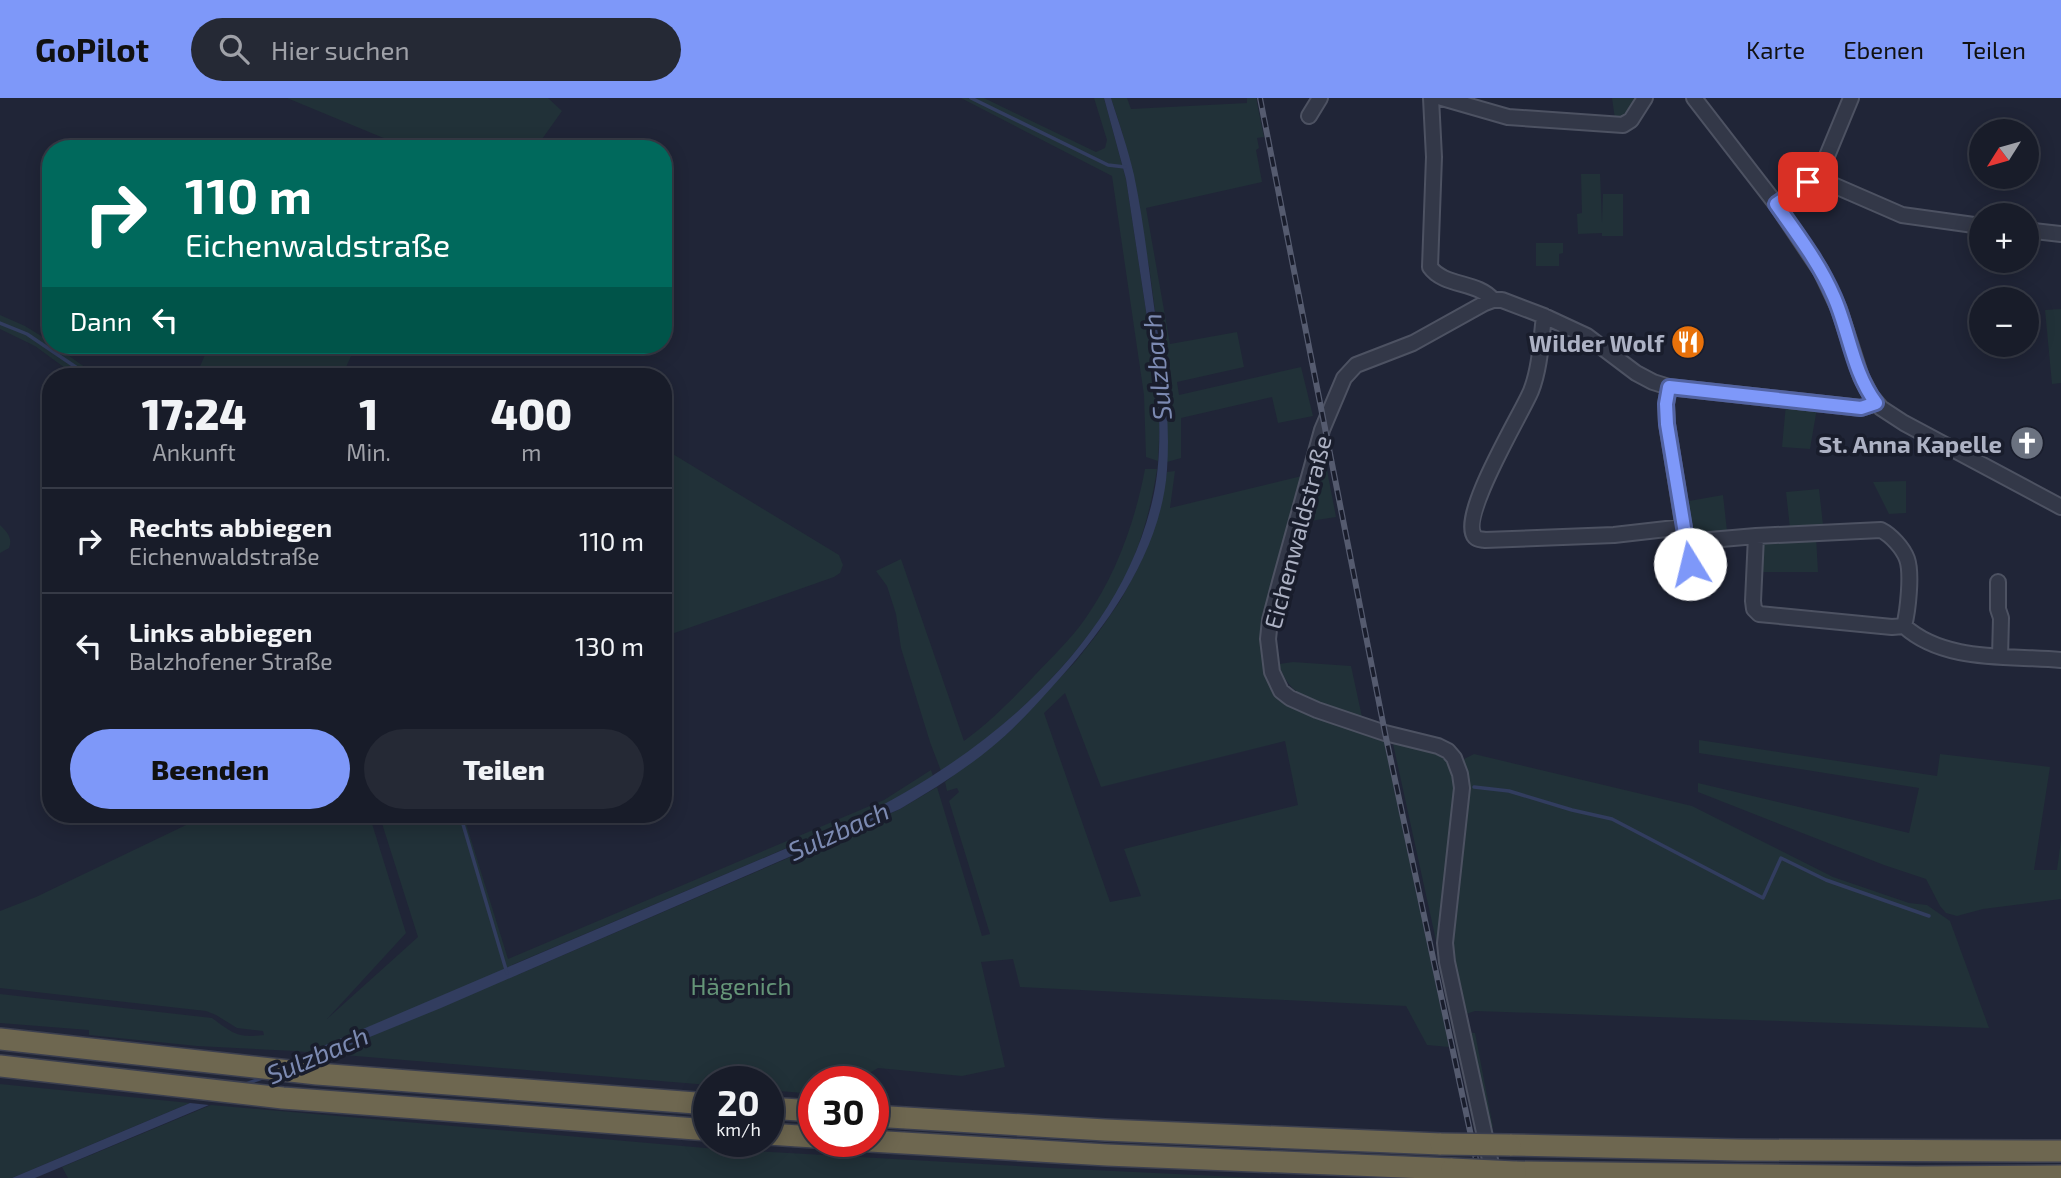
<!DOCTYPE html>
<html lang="de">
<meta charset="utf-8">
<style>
body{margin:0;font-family:"Exo 2",sans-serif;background:#252935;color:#f1f3f6;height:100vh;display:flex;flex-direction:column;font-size:26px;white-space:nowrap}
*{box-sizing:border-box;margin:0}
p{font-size:23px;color:#9fa1a8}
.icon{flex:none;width:38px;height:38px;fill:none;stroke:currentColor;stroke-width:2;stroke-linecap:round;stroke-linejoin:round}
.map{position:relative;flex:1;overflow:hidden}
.side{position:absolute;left:42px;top:270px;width:630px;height:455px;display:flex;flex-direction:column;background:#181c29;border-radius:28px;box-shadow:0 4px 18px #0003,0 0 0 2px #363a46}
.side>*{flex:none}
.guide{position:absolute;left:42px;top:42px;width:630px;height:214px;border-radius:28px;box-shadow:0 4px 18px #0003,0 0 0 2px #363a46;background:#00695c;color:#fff;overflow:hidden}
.needle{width:46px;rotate:233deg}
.buttons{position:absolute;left:1969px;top:21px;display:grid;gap:14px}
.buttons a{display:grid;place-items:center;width:70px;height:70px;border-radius:50%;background:#181c29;box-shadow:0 4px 18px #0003,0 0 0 2px #363a46;font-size:35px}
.speed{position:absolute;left:693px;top:968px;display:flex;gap:14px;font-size:35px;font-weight:700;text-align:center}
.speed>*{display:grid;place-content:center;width:91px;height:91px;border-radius:50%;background:#181c29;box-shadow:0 4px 18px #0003,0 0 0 2px #363a46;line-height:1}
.speed small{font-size:18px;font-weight:400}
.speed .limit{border:10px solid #d22;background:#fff;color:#111}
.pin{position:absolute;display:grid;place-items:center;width:60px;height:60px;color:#fff;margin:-30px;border-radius:14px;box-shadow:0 4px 10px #0006}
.me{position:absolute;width:77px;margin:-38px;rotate:351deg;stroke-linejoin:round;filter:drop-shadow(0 0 5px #0008)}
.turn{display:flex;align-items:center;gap:24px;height:147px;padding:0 28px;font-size:32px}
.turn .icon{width:91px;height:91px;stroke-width:2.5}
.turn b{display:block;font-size:49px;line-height:60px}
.then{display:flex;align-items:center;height:66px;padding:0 28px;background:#0003;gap:14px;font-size:26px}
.eta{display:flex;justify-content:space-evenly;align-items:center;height:119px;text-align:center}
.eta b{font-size:42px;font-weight:800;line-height:49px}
.primary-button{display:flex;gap:14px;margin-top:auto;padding:14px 28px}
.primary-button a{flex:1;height:80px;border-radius:42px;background:#7e98f9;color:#111;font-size:28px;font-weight:800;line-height:80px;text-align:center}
.primary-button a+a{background:#252935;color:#f1f3f6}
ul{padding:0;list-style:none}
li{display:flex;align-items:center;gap:21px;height:105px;padding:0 28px;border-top:2px solid #363a46}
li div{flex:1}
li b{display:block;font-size:26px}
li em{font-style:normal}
header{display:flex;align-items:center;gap:42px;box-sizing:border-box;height:98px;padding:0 35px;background:#7e98f9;color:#111}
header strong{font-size:33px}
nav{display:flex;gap:38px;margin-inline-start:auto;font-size:24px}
.search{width:490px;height:63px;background:#252935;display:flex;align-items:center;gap:18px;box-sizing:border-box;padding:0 24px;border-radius:38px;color:#9fa1a8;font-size:26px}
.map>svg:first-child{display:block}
</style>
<header>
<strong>GoPilot</strong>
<div class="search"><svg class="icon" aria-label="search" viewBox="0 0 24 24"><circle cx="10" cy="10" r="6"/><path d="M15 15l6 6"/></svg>Hier suchen</div>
<nav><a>Karte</a><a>Ebenen</a><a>Teilen</a></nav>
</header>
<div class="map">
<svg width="2061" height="1080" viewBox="0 0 2061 1080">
<rect width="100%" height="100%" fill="#202537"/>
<!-- green -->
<path fill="#213138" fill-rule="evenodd" d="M287,0H548L562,13L535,51H410Z
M961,0H984L1096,54L1105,50L1107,42L1094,0H1104L1126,81L1158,292L1160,322L1158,363L1146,359L1144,297L1112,78Z
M1111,0H1127L1131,11L1247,5V0H1256L1264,39L1257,40L1259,50L1256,52L1262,84L1146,110L1170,246L1237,234L1244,269L1177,284L1179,297L1301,269L1313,318L1278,325L1272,299L1181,320V360L1167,364V302L1149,168L1122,34Z
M1612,0H1637L1622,22L1615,21Z
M1581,76H1600L1602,125L1603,96H1623V138H1602V135L1578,136L1577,116L1582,115Z
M1536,145H1563V155L1559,156V168H1536Z
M2061,211V285L2052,286L2045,212Z
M0,217L25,228L51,244V247H54L97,278H76L35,248L0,231Z
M209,247H356L342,278H196Z
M1786,306L1817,310L1810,351L1782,349Z
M663,350L839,457L843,467L840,475L834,479L663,539Z
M1145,371H1157C1151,411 1140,451 1121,487C1082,559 1009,629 941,673L930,644L901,550L896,516L887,488L876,473L901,461L964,643C990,624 1013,601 1035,577C1052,559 1071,541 1085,521C1116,477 1135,424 1145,371Z
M1327,372L1336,419L1304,424L1318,373Z
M1175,373L1170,410L1306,377L1272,494L1271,584L1383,639L1449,949L1427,947L1406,908L1020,889L1013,861L981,864L1005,969L962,978L878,970L856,983L814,984V996L768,992V984H709V987L295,953L197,948L89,937V932L0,925V896L212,920C234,936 237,940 264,937L263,933L237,930L216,917L206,913L0,890V813L36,799L209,716H369L406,835L327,921L418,839L379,716H463L508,861L884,702L931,672L933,678L888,705L855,721L512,867L517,877L874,723L900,711L937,689L982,838L990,836L949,703L959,694L957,690L947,693L945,684L1009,634L1076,563L1098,535L1120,503L1138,470L1154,430L1167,374ZM1065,595L1101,689L1285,643L1298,707L1124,751L1141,798L1110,804L1044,615Z
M1906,383V415L1889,416L1873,384Z
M1819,391L1823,427L1790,430L1786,394Z
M1723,397L1727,433L1695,435L1693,432L1689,403Z
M0,427C7,434 13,440 9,450L0,455Z
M1816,438L1818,474H1762V446L1768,441Z
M1293,564L1351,568L1362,619C1329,609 1288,603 1279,566Z
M1392,641C1410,646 1441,648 1451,666C1454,671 1456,677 1458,683L1442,870Z
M1699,642L1937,678L1940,656L2050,669L2034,772H2057L2061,742V801L1983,811L1957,818L1946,815L1940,808L1926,781L1884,767L1698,694V685L1909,735L1919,690L1699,655Z
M1474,656L1692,708L1833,779L1909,805L1927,807L1950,823L1989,930L1475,913L1466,916L1448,846L1462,667L1464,661Z
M1466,934L1475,935L1493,1029H1487Z
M0,986L190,1005L12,1080H0Z
M211,1007L717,1051L1051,1070L1259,1080H68L62,1069Z"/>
<!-- water -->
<path fill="#323d5f" d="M1104,0H1111C1119,25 1128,51 1134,77C1143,120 1148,164 1154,208C1162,263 1171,316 1167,372C1161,455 1106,530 1052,589C1033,610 1014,631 992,649C963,673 932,692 900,711L441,910L328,956L309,954L855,721C983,659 1118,549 1152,404C1161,368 1160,329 1158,292L1126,81Z
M190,1005L209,1007L35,1080H12Z"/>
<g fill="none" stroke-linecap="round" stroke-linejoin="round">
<!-- stream -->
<path stroke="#323d5f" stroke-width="3.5" d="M971,0L1108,67L1125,69
M0,225L27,236L89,278
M1474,689L1509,693L1572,712L1612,721L1763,800L1781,760L1826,782L1929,818
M460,716L507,875
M298,964L323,954
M246,986L262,980"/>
<!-- minor casing -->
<g stroke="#4d5262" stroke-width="18">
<path id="minor" d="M1431,0L1434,59L1430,169C1444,189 1478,183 1493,202
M1442,0L1508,19L1623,27L1631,22L1645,0
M1694,0L1776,106L1821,173L1839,211L1861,279L1871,298L1881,310L1904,325L2061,409
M1309,18L1320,0
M1818,78L1827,58L1851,0
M1776,106L1818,78L1833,87L1902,117L1981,128
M2026,132L2061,136
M1544,218C1541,243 1540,270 1531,293C1521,317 1458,419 1475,439C1478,442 1481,441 1485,442L1614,437L1684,429
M1669,289L1666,306L1667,326L1693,487
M1756,438L1753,503L1754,511L1759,516L1892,529L1904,528C1945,565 2009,557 2061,562
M1687,444L1756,438L1881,432C1891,437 1903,450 1907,461C1912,475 1908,513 1904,528
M1998,484V511L2001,520L2000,559
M1494,1080L1447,864L1445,845L1462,690L1460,676L1454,660L1448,653L1438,648L1385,635L1317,612L1290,600L1281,593L1272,574L1268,541L1270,522L1280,484L1322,332L1344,280L1356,267L1413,245L1485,205L1493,202H1502L1544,218L1587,238L1636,275L1653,284L1669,289L1861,310L1876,305"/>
</g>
<!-- highway casing -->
<g stroke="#3b3f4f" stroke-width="24">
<path id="highway" d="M0,941L317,976L709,1006
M0,968L283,1000L709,1032
M768,1010L814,1013
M873,1018L1105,1032L1441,1046
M768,1036L814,1039
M870,1043L1107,1057L1452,1071
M1510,1047L1739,1052L2061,1053
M1515,1074L1916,1079L2061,1078"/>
</g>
<!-- minor -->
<use href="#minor" stroke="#333848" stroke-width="14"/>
<!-- highway -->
<use href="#highway" stroke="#6e6750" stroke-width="21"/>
<!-- rail casing -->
<g stroke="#555b6f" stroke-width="6">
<path id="rail" d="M1260,0L1385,635L1480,1080"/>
</g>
<!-- rail -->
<use href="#rail" stroke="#191d2c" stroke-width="3.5" stroke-dasharray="10" stroke-linecap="butt"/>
<!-- highway-bridge casing -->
<g stroke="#3b3f4f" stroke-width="24" stroke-linecap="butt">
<path id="highway-bridge" d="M1441,1046L1510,1047
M1452,1071L1515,1074"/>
</g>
<!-- highway-bridge -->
<use href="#highway-bridge" stroke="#6e6750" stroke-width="21"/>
</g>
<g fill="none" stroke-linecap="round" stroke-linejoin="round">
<!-- route casing -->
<g stroke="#5263a2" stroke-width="18">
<path id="route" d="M1690,466L1667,326L1666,306L1669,289L1861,310L1876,305C1853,275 1849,233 1834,199C1820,166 1797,136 1776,106L1808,84"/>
</g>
<!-- route -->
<use href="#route" stroke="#7e98f9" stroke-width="12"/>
</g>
<!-- icons -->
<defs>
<g id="restaurant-disc" transform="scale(1.75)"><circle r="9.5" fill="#e8710a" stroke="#191d2c"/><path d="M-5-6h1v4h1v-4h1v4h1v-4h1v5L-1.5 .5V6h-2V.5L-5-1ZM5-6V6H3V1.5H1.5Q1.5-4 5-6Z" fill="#fff"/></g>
<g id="church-disc" transform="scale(1.75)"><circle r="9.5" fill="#6b7280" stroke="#191d2c"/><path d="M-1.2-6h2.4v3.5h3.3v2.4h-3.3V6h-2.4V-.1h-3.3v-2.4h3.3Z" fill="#fff"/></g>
</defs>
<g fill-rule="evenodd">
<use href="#restaurant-disc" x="1688" y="244"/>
<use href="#church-disc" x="2027" y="345"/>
</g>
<g text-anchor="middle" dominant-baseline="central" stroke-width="7" stroke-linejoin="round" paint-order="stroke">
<!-- poi labels -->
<g font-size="24" font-weight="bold" fill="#adb2c4" stroke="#191d2c" text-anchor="end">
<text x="1664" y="244">Wilder Wolf</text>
<text x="2002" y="345">St. Anna Kapelle</text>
</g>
<!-- street labels -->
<g font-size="24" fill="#adb2c4" stroke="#191d2c">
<text transform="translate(1297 434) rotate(-75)">Eichenwaldstraße</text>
</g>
<!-- park labels -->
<g font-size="24" fill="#659578" stroke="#191d2c">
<text x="741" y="887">Hägenich</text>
</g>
<!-- water labels -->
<g font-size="26" font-style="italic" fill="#7c8ab2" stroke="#191d2c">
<text transform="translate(1156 269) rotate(-96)">Sulzbach</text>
<text transform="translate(838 732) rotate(-24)">Sulzbach</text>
<text transform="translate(317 956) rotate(-23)">Sulzbach</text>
</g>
</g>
</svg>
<div class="buttons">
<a><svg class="needle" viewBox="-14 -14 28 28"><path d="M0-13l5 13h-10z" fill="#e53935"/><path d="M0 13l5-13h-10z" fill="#9fa1a8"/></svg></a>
<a>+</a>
<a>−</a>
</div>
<div class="speed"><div>20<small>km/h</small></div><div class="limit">30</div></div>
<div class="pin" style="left:1808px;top:84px;background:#d93025"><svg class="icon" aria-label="arrive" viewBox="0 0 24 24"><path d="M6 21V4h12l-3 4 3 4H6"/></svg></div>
<svg class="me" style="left:1690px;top:466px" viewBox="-20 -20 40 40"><circle r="19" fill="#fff"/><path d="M0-13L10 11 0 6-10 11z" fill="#7e98f9"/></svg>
<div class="guide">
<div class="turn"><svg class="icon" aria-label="right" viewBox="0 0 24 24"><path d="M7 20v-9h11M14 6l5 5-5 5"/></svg><div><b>110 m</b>Eichenwaldstraße</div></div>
<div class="then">Dann<svg class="icon" aria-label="left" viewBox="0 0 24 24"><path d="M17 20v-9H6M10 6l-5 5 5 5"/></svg></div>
</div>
<section class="side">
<div class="eta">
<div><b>17:24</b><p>Ankunft</p></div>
<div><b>1</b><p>Min.</p></div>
<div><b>400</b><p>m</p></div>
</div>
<ul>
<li><svg class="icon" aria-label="right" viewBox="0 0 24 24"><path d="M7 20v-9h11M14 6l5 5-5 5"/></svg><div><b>Rechts abbiegen</b><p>Eichenwaldstraße</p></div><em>110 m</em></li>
<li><svg class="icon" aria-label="left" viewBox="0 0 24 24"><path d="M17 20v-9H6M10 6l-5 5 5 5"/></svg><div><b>Links abbiegen</b><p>Balzhofener Straße</p></div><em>130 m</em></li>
</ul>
<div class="primary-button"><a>Beenden</a><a>Teilen</a></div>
</section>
</div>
